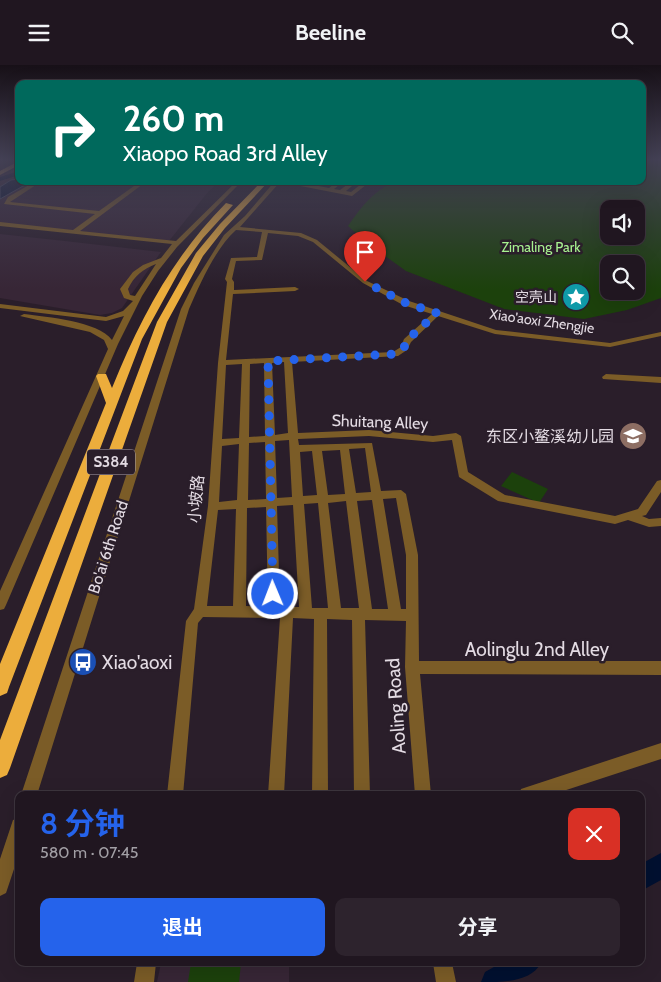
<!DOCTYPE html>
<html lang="zh">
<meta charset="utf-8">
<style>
body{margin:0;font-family:Cabin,"Noto Sans SC",sans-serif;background:#2d232d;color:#f1f3f6;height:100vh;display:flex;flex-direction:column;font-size:19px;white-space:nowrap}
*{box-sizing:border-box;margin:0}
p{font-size:16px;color:#a29fa5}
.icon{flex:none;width:28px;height:28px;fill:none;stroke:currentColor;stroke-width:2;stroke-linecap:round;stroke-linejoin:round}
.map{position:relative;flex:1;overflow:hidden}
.panel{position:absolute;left:15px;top:726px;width:630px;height:175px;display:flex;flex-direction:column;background:#201620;border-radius:10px;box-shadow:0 5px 20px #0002,0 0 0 1px #3d353e}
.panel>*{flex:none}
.hud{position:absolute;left:15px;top:15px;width:631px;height:105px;border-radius:10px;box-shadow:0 5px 20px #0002,0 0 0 1px #3d353e;background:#00695c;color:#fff;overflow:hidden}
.buttons{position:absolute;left:600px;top:135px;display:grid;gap:10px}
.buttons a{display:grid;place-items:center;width:45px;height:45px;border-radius:10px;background:#201620;box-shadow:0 5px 20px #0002,0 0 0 1px #3d353e;font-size:25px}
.pin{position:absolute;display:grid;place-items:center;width:42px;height:42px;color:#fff;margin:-51px -21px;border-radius:50% 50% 50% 0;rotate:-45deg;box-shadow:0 0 5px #0007}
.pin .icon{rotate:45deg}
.me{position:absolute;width:55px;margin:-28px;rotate:359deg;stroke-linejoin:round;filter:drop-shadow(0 0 4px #0008)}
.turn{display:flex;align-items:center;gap:18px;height:105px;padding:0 25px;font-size:22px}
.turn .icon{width:65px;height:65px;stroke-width:2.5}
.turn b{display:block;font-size:35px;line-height:42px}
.round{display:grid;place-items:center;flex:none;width:52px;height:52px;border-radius:10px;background:#2d232d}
.overview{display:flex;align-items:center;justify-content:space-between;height:85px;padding:0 25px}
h1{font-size:30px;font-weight:700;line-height:38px;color:#2563eb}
.cta{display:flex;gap:10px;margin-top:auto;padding:10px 25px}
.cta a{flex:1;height:58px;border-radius:10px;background:#2563eb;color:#fff;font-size:20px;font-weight:700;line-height:58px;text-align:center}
.cta a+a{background:#2d232d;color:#f1f3f6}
header{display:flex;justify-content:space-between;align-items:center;height:65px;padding:0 25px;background:#201620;font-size:22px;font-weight:700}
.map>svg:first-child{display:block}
</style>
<header><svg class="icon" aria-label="menu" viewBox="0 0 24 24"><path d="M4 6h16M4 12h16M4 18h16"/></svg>Beeline<svg class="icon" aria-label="search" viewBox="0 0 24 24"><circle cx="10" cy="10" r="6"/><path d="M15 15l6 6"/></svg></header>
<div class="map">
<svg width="661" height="917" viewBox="0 0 661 917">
<rect width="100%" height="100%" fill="#2a1e2a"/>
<!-- built -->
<path fill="#372636" d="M19,102V116H220L208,127L169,176L0,158V111Z
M0,169L65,176L161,187L122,243L112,248L100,250L0,233Z
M161,898H289V917H157Z"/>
<!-- green -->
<path fill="#1c410c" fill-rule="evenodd" d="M643,95H661V233L627,245L584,254L504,244L406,206L367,178L348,161C361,142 374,125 396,116H642ZM609,144H636V171H609ZM609,199H636V226H609Z
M512,407L548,424L539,438L501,421Z
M191,898H241L239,917H188Z"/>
<!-- water -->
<path fill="#001030" stroke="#444d66" d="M19,114V116H32L0,134V122L11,115Z"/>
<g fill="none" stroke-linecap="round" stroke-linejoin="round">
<!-- river -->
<path fill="#001030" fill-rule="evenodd" d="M19,106V110L0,116V112Z
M661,788V815L641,826V799Z
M501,898H541C531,917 504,917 481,917L485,907Z"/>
<!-- minor -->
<path fill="#7b5c27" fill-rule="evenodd" d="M36,116H42L10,137L99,146L141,116H147L80,166L176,176L237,116H242L177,182L158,206L142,231L118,279L6,540L4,544L0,545V526L108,284L104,275L90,267L20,251L24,249C47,252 98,256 112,275L124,251L106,256L0,243V239L106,252L123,246L133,236L124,233L120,224L133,207L143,200L161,193L172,179L0,161V157L73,165L95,149L4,139L8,132ZM156,199L135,231L130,230L128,224C134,211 143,204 156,199Z
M275,116H292L329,123L338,116H344L334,124L340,125L352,116H358L346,126L351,127L365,116H371L352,131L280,117L240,162L301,168L317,175L367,216L409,236L496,265L610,278L661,267V271L610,282L495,269L438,251L411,277L407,285L398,291L292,297L298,368L369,365L433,371L456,368L461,371L468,407L505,430L615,451L638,444L657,416L661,415V427L646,450L642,451L649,454L661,453V461L649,462L628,455L615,459L498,436L459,412L452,375L433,377L369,371L298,374L299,380L372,378L381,426L401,425L406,429L418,490L419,596H661V610L420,609L431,730H415L405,602L406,556L365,555L370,730H354L352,555L327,554L328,730H312L314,554L293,553L284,730H268L280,553L203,552L198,558L183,730H167L186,556L194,544L208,441L218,298L227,217L225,214L231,193L257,192L262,167L236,165C215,184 200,219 189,244L37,730H21L181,244L194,218L224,170L245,151ZM268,168L298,171L313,177L363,218L403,240L432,249L404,274L401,282L393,287L226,295L233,229L295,226L299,224L295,222L234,225V217L232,214L236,196L262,195ZM284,297L288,368L275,370L272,298ZM264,298L265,371L249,372L250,299ZM242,299L239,373L222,374L226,300ZM289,375L292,432L277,433L275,376ZM265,377L266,434L248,435L249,378ZM239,379L237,435L219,437L222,381ZM365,383L371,427L356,428L349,384ZM340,385L345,429L328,430L322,386ZM312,386L317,430L303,431L300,387ZM396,433L406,490V544H401L383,434ZM372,435L388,544H372L357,436ZM346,436L359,543H341L328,438ZM318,438L328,543H312L304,439ZM293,440L299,542H280L277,441ZM266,442L268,542L246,541L247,443ZM236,444L233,541H207L218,445Z
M606,309L661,312V318L603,314L602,312Z
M661,678V694L551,730H519L521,724L527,722Z
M19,753V789L6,828L0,831V794L13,755Z
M137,898H156L154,917H134Z
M433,898H452L456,917H436Z"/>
<!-- major -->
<path fill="#cb963d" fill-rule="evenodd" d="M19,96V100L0,110V106Z"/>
<!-- highway -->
<path fill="#ecad3c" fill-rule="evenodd" d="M262,116H269L225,163L203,191L167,257L10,703L7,710L0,713V675L157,257L196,188L220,159Z
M226,138L233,140L203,173L181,203L142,274L9,622L7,628L0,631V599L106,338L96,311L98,309H106L112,323C141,252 172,193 226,138Z"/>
</g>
<!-- sky -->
<linearGradient id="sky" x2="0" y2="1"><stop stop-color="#171017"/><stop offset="0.42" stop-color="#444155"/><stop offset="1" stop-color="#444155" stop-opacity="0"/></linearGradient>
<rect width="661" height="224" fill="url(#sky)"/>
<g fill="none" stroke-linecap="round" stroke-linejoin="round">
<!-- route -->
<path stroke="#2563eb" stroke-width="9" stroke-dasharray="0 16.2" d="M273,529L268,296L395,289L404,283L406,276L437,248L406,238L365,217"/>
</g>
<!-- icons -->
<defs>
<g id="sight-disc" transform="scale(1.4375)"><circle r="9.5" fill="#0f9aa8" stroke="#2a1e2a"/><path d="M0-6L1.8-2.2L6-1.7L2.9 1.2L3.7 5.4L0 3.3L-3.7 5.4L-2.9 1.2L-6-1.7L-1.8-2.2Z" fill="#fff"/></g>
<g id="school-disc" transform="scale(1.4375)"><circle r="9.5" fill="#8d6e63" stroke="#2a1e2a"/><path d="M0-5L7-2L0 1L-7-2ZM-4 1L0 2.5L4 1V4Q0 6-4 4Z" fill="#fff"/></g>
<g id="bus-disc" transform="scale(1.4375)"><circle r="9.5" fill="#1a4fb4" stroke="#2a1e2a"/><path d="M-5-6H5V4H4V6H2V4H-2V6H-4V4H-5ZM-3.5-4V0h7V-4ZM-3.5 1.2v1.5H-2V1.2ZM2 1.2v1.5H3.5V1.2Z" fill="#fff"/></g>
</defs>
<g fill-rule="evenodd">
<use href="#sight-disc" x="576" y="232"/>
<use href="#school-disc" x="633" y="371"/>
<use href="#bus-disc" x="83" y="597"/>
</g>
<g text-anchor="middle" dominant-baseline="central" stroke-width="5" stroke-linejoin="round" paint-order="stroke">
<!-- far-park labels -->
<g font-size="14" fill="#a8f290" stroke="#2a1e2a">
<text x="541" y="182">Zimaling Park</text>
</g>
<!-- far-poi labels -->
<g font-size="14" fill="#e3dbe3" stroke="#2a1e2a" text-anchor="end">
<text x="557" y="232">空壳山</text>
</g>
<!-- far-street labels -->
<g font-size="14" fill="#e3dbe3" stroke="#2a1e2a">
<text transform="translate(542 256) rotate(8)">Xiao'aoxi Zhengjie</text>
</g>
<!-- shield labels -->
<rect fill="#2a1e2a" stroke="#aca2ac" stroke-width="1" x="87" y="384.5" width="48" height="25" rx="4"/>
<g font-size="15" font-weight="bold" fill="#e3dbe3">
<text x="111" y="397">S384</text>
</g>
<!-- street labels -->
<g font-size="16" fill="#e3dbe3" stroke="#2a1e2a">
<text transform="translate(380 357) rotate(2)">Shuitang Alley</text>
<text transform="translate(196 434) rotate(-85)">小坡路</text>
<text transform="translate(108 482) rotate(-72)">Bo'ai 6th Road</text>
</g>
<!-- poi labels -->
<g font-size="16" fill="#e3dbe3" stroke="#2a1e2a" text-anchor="end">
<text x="614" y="371">东区小鳌溪幼儿园</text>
</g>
<!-- near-street labels -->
<g font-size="19" fill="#e3dbe3" stroke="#2a1e2a">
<text x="537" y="584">Aolinglu 2nd Alley</text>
<text transform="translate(396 641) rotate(-94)">Aoling Road</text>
</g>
<!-- near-poi labels -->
<g font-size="19" fill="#e3dbe3" stroke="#2a1e2a" text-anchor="start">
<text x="102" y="597">Xiao'aoxi</text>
</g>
</g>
</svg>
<div class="buttons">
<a><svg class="icon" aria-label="sound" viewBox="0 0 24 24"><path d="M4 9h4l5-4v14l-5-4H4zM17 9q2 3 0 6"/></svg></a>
<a><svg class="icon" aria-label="search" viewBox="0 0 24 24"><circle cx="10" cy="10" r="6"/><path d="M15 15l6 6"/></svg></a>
</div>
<div class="pin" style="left:365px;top:217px;background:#d93025"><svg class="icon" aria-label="arrive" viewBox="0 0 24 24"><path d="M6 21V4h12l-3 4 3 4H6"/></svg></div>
<svg class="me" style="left:273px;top:529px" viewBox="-20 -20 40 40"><circle r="17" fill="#2563eb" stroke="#fff" stroke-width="3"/><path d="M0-11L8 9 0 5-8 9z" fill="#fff"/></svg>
<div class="hud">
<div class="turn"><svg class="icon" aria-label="right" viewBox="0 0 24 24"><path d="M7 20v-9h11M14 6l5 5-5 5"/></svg><div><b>260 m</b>Xiaopo Road 3rd Alley</div></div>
</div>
<section class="panel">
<div class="overview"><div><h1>8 分钟</h1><p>580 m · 07:45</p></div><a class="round" style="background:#d93025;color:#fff"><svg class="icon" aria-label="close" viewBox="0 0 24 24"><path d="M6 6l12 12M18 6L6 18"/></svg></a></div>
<div class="cta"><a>退出</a><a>分享</a></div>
</section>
</div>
